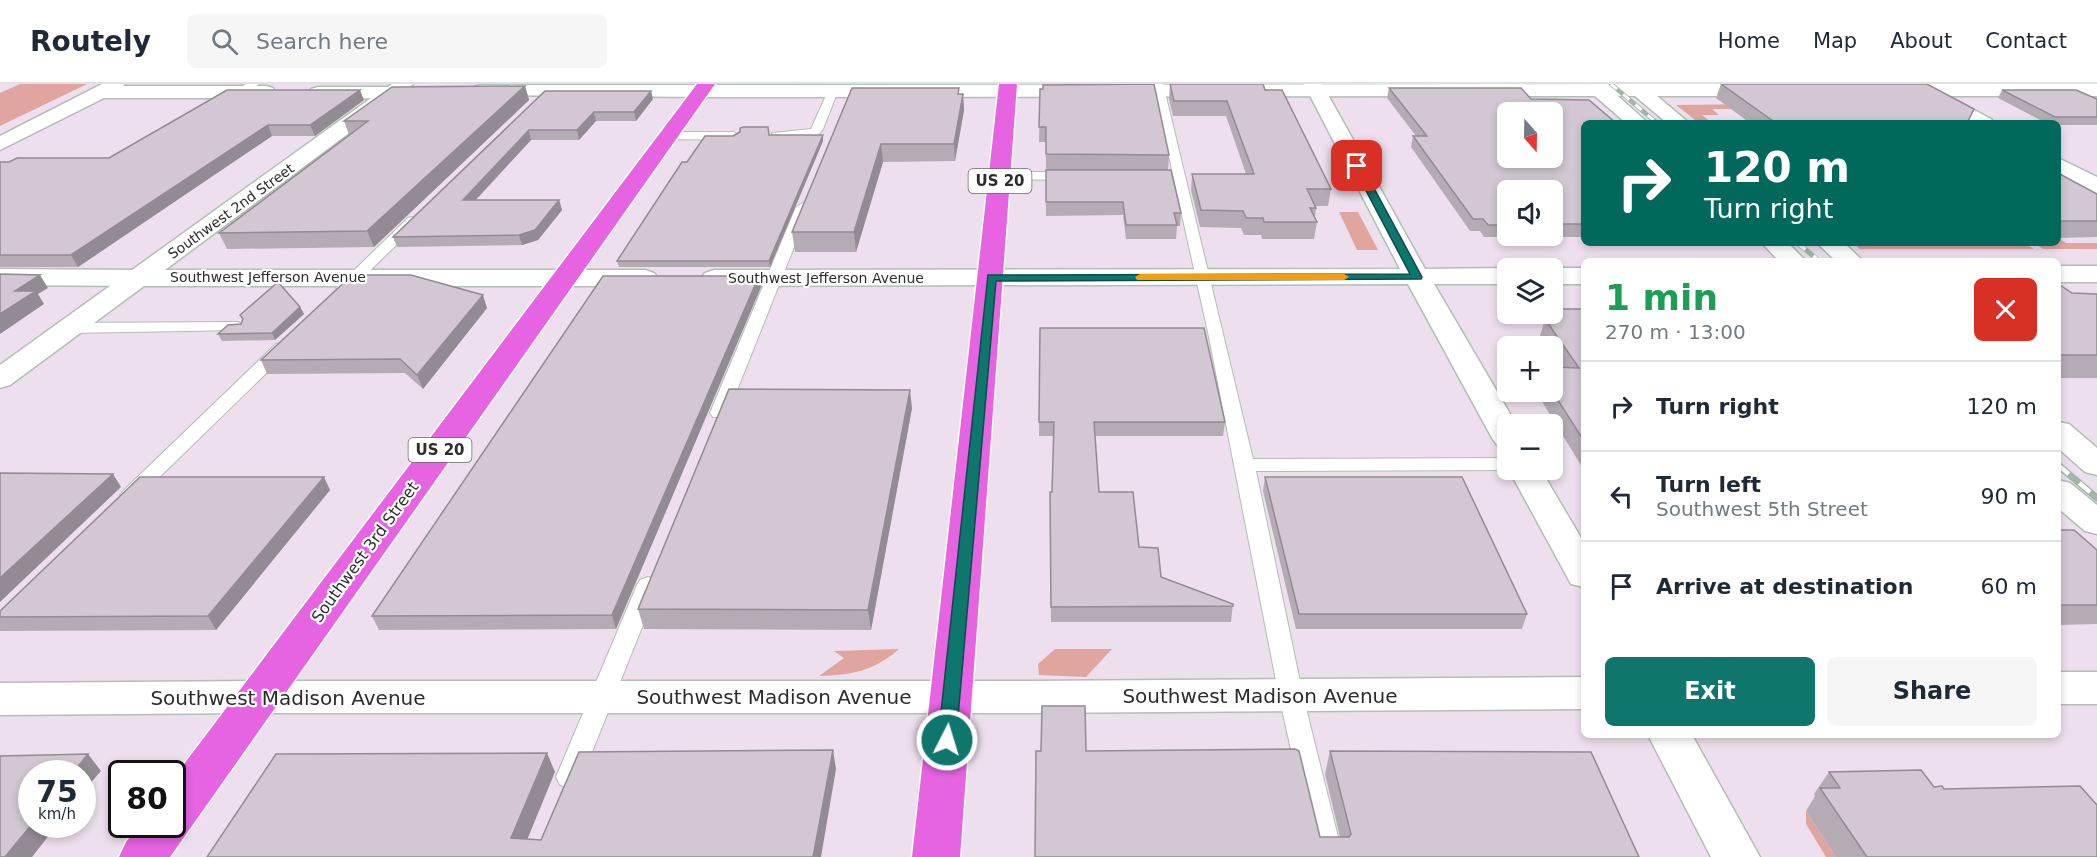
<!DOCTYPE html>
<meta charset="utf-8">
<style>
body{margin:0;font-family:"DejaVu Sans",sans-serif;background:#f6f6f7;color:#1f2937;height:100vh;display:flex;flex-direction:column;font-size:22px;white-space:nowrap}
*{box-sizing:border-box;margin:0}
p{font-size:20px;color:#747a83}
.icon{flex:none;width:33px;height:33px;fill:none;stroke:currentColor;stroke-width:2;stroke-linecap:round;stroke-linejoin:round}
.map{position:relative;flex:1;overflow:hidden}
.panel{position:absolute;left:1581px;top:174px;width:480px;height:480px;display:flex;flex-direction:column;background:#fff;border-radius:9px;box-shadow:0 3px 9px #0003}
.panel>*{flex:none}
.top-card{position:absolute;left:1581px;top:36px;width:480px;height:126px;border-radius:9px;box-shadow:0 3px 9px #0003;background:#00695c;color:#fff;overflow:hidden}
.needle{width:39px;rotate:160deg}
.fabs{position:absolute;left:1497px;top:18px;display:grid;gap:12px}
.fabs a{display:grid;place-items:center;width:66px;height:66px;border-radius:9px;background:#fff;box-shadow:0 3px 9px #0003;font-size:30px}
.speed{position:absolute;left:18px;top:676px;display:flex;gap:12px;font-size:30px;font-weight:700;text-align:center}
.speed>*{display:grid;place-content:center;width:78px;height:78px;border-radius:50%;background:#fff;box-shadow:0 3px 9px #0003;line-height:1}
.speed small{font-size:15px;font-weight:400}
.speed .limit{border:3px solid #111;border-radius:9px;background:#fff;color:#111}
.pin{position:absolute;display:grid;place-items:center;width:51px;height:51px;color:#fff;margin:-26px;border-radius:12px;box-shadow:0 3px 9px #0006}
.me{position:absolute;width:66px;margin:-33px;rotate:5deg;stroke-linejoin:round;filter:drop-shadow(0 0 4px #0008)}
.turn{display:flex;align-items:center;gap:21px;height:126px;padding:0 24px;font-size:27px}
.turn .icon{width:78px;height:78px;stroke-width:2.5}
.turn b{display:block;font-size:42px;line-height:51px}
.round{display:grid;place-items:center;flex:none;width:63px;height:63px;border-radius:9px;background:#f6f6f7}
.overview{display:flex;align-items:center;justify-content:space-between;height:102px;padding:0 24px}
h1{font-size:36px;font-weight:600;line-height:45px;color:#1e9e55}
.action{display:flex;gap:12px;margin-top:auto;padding:12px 24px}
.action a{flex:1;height:69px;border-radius:9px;background:#0f766e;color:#fff;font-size:24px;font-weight:600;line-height:69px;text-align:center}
.action a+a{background:#f6f6f7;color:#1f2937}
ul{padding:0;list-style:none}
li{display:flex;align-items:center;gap:18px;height:90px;padding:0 24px;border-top:2px solid #e0e1e3}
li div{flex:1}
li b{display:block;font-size:22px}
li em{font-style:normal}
header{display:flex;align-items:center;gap:36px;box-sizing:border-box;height:84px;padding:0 30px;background:#fff;border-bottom:2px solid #e0e1e3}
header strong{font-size:28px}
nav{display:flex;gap:33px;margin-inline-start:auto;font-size:21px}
.search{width:420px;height:54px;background:#f6f6f7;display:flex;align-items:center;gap:15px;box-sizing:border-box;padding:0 21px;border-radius:9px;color:#747a83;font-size:22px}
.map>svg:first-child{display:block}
</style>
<header>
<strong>Routely</strong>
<div class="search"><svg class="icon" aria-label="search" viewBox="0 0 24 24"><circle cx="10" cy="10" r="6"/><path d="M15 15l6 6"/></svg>Search here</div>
<nav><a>Home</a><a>Map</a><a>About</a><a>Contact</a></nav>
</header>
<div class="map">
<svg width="2097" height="773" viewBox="0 0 2097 773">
<rect width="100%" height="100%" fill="#eddfed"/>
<!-- green -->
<path fill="#e0a59e" d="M20,0H87L0,42V9Z
M1765,20L1760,25H1712L1719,31H1702L1712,39H1699L1676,21Z
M1339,128H1358L1378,166H1357Z
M2058,154L2066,159H2097V165H2043L2034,159H2058Z
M1853,159H2024L2034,165H1860Z
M899,565C874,587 852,591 819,592L844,574L834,567Z
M1055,565H1112L1086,593L1039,591L1038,580Z
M1806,727L1836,773H1826L1806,740Z"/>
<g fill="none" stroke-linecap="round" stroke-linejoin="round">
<!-- service casing -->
<g stroke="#b2beb6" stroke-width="2">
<path id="service" d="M246,0H259L244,10H236V6Z
M1153,0H1163L1253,375L1508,374V386L1256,387L1303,612L1343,773H1315L1279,612L1209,253Z
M833,4L838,7L823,45L818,51L772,55V49L811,45L828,7Z
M668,48H734L740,52L734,56L664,55L662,52Z
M1000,88H1073L1079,92L1073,96L995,95L994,92L995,89Z
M803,119L810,123L728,329L725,333H713L710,329L796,123Z
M413,133L420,137L418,140L349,207H339L336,204L339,201L408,134Z
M237,238L243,240L245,243L243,246L70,249L62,244L70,239Z
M282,259L288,260L290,264L288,268L137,415L130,417L123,415L120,411L123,407L276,260Z
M648,493L656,496L659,501L582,693L578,701L569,704L560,701L556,693L637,501L640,496Z"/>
</g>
<!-- minor casing -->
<g stroke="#b2beb6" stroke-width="3">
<path id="minor" d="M102,0H125L123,2H266L273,4L275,8L273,12L266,14H104L0,66V52Z
M392,0H413L399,12L392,14L318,15L311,13L309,9L311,5L318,3H388Z
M1643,0H1762L1768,2L1771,6L1768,10L1762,12H1657L1689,39H1667L1635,12H1618L1648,39H1626L1595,12L701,13L694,11L692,7L694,3L701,1Z
M1892,0H2097V12H1948L1991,35L1994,39H1970L1924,12L1886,10L1883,6L1886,2Z
M2058,74L2097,93V109L2089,107L2058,89Z
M1762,159H1788L1806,177H1779Z
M1817,159H1844L1863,177H1836Z
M0,185L140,186L149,189L153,194L149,199L140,202L0,201Z
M2058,338L2069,340L2097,364V391L2085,388L2058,364Z
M2058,396L2070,399L2097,421V450L2085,447L2058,424Z
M2058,588H2097V620H2058Z"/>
</g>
<!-- tertiary casing -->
<g stroke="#b2beb6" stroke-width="3">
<path id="tertiary" d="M1304,0H1322L1425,185L1508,184H1509L1508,200H1434L1516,340H1508V363L1497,361L1492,354L1408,200L714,202L705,199L701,194L705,189L714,186L1400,185Z
M481,1H701L708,3L710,7L708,11L701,13L474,11L472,7L474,3Z
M381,10L388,12L390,16L388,20L165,186H645L654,189L658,194L654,199L645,202H144L10,301L0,304V281L374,12Z
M2058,182H2097V198H2058Z
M1551,184H1584V200H1552Z
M1509,386H1541L1584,459V503L1571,500Z
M260,597L275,602L281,613L275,624L260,629L0,631V599Z"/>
</g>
<!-- secondary casing -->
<g stroke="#b2beb6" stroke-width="3">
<path id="secondary" d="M1584,593V625L1028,629H260L245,624L239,613L245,602L260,597H1028Z
M1648,651H1692L1760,773H1711Z"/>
</g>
<!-- trunk casing -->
<g stroke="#fff" stroke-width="3">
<path id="trunk" d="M697,0H715L170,773H119L126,758L139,741H172V696Z
M999,0H1017L960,773H912Z"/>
</g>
<!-- service -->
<use href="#service" fill="#fff" fill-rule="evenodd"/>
<!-- minor -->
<use href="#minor" fill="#fff" fill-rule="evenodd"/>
<!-- tertiary -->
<use href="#tertiary" fill="#fff" fill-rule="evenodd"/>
<!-- secondary -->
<use href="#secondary" fill="#fff" fill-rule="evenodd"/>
<!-- trunk -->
<use href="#trunk" fill="#e664e2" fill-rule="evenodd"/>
<!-- rail-far2 casing -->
<g stroke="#a2b5a7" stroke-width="4.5">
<path id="rail-far2" d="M1611,0L1657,39"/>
</g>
<!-- rail-far1 casing -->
<g stroke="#a2b5a7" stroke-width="5">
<path id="rail-far1" d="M1798,159L1819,177"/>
</g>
<!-- rail casing -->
<g stroke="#a2b5a7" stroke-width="7">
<path id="rail" d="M2058,381L2097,414"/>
</g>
<!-- rail-far2 -->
<use href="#rail-far2" stroke="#fff" stroke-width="3" stroke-dasharray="8" stroke-linecap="butt"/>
<!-- rail-far1 -->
<use href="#rail-far1" stroke="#fff" stroke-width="4" stroke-dasharray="10" stroke-linecap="butt"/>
<!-- rail -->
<use href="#rail" stroke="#fff" stroke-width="4.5" stroke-dasharray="14" stroke-linecap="butt"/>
</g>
<!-- wall -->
<path fill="#b5abb5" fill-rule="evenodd" d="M1170,0L1265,6L1331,105L1328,122H1315L1316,124L1315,133L1317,138L1314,155H1262L1261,151H1244L1241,144L1200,143L1191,106L1192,90H1246L1226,32H1173L1169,15Z
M1721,0L1974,25L1968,39H1750L1716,14Z
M525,2L529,16L374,163L227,165L219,149L349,51L344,37Z
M852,4L963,10L964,26L955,77L883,78L856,168H795L792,148Z
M1389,4L1584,39V153H1484L1480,147H1470L1411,63L1413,52H1416L1387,14ZM1508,106H1552V152H1508Z
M1040,5L1169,71L1168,86L1181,129L1180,142H1177L1176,155H1126L1123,131L1046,132V58H1039Z
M2002,6L2097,15V41H2058V39H2046L1998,14Z
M545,7L653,15L636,37H596L579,56H531L476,116H559L562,126L538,156L522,161L397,163L393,153Z
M364,16L315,52H272L78,183H0V78L109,74Z
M769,51H823V57L770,183H619L617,177L687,78L733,52Z
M2058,89L2097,110V153L2058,154Z
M2058,201L2072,209L2097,210V294H2058Z
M761,203L616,545L379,546L372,532Z
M300,223L304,230L275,256L222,257L218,250L241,240L243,237L240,231Z
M487,224L423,305L405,289L267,290L261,276Z
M1552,225H1584V386L1536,308H1552L1561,283L1552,270V262H1547L1540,252L1545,235H1547L1549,230H1552Z
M1040,244L1225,338L1223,352H1095L1099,408L1139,463L1161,493L1233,520L1231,538H1051L1050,408H1052L1054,352H1039Z
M912,324L871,546L644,545L638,525Z
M1265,393L1527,530L1522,545H1296L1263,407Z
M330,406L216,546L0,547V527Z
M2058,446L2097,466V540L2058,541Z
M1086,667L1320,753H1340L1325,690L1330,667L1639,773H1035Z
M1829,688L1944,705L2096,720L2097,773H1836L1806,727L1815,712L1814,710Z"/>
<!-- shaded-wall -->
<path fill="#938b93" d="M525,2L529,16L374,163L367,147Z
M360,6L364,16L315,52L310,41Z
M651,7L653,15L636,37L634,28Z
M963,10L964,26L955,77L954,60Z
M594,28L596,37L579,56L577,46Z
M268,41L272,52L78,183L71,171Z
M529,46L531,56L466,126L463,116Z
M823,51V57L770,183L769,177Z
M881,60L883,78L856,168L854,148Z
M559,116L562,126L538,156L522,161L519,151Z
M40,191L48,204L38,210L44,220L0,250V230L15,207Z
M759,192L761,203L616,545L612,531Z
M483,211L487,224L423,305L417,291Z
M300,223L304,230L275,256L272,249Z
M910,306L912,324L871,546L868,526Z
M113,390L121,403L0,518V494Z
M324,393L330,406L216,546L208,532Z
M833,666L836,685L821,773H813Z
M547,669L555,688L520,773L511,754Z
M88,670L101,687L82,709V690H72Z
M32,740V741H57L32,773H5Z"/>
<!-- building -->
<path fill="#d2c7d2" stroke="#938b93" stroke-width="1.5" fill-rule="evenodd" d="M1154,0L1169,71L1046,70V43H1039L1040,5H1043V1Z
M1170,0H1263L1265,6H1282L1331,105H1307L1316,124H1310L1317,138H1264L1263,134H1246L1243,127L1201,126L1192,90H1254L1227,17H1174Z
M1721,0H1927L1974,25L1967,39H1776Z
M525,2L367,147L219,149L368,37H344L392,3Z
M852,4H959L958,10H963L954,60H881L854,148H792Z
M1389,4H1521L1531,15L1589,16L1616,39H1584V140H1552V106H1508V141H1488L1483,135H1473L1413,52H1427ZM1508,28H1552V74H1508Z
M227,6H360L310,41H268L71,171H0V78H9L17,74H109Z
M2002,6H2076L2097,15V33H2055Z
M545,7H651L634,28H594L577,46H529L463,116H559L535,146L519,151L393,153Z
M744,43H768L769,51H823L769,177H617L682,78H687L705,52H733L740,48V44Z
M1046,86H1171L1181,129H1174L1177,141H1126L1123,118H1046Z
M2058,89L2097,110V137H2061L2058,135Z
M0,190L40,191L15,207H36L0,230Z
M352,191H411L483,211L417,291L400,275L261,276Z
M603,192H759L612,531L372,532Z
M278,198L300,223L272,249L218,250L228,241L241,240L243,235L240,231Z
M2058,201H2060L2072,209L2097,210V271H2058Z
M1552,225H1584V357L1552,307V283L1579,284L1545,235H1552L1549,230H1554L1552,227Z
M1040,244H1204L1225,338H1094L1099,408H1133L1139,463L1158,464L1161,493L1233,520V522L1051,523L1050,408H1052L1054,338H1039Z
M729,305L910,306L868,526L638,525Z
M0,389L113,390L0,494Z
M140,393H324L208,532L0,533V527Z
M1265,393H1462L1527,530H1299Z
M2058,446H2074L2097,466V521H2058Z
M1042,622H1085L1086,667L1295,665L1299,667L1320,753H1349L1351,750L1330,667L1591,668L1639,773H1035L1036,667H1041Z
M833,666L813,773H207L276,670L547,669L511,754L541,756L579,668Z
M88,670L72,690H32V740L5,773H0V672Z
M1921,686L1934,703L1942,702L1944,705L2080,702L2096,720H2097V773H1867L1820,704H1840L1829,688Z"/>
<!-- route -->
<path fill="#0f766e" stroke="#0a4d48" stroke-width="1.5" d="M1357,80L1362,82L1422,193L1421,195L996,197L956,656L953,661L947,663L941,661L938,656L988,191L1410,190L1353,82Z"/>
<!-- slow -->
<path fill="#f59e0b" d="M1140,190H1344L1349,193L1344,196H1137L1135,193Z"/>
<g text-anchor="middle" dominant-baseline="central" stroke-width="4.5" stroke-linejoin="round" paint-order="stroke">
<!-- far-street labels -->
<g font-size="14" fill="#2c2c2c" stroke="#fff">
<text transform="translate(231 127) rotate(-36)">Southwest 2nd Street</text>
<text x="268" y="193">Southwest Jefferson Avenue</text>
<text x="826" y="194">Southwest Jefferson Avenue</text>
</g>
<!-- shield labels -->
<g fill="#fff" stroke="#6b6b6b" stroke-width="1.5">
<rect x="968.5" y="85" width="63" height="24" rx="4.5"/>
<rect x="408.5" y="354" width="63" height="24" rx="4.5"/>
</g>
<g font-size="15" font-weight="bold" fill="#2c2c2c">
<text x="1000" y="97">US 20</text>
<text x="440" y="366">US 20</text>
</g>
<!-- street labels -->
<g font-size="16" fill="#2c2c2c" stroke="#fff">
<text transform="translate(365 468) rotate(-54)">Southwest 3rd Street</text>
</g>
<!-- near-street labels -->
<g font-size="20" fill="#2c2c2c" stroke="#fff">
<text x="1260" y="612">Southwest Madison Avenue</text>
<text x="774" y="613">Southwest Madison Avenue</text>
<text x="288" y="614">Southwest Madison Avenue</text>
</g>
</g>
</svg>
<div class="fabs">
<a><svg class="needle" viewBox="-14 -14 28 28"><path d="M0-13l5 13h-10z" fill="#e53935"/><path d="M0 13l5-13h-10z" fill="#747a83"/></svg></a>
<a><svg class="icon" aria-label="sound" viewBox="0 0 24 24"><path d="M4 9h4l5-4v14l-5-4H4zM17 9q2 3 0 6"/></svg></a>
<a><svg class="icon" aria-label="layers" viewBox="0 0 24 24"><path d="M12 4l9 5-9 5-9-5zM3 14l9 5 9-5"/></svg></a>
<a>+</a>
<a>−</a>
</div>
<div class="speed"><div>75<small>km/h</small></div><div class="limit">80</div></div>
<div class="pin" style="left:1357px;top:82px;background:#d93025"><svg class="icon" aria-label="arrive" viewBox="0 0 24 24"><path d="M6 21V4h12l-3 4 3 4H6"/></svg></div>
<svg class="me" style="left:947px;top:656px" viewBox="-20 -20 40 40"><circle r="17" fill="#0f766e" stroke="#fff" stroke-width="3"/><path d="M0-11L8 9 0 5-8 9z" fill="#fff"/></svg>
<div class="top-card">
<div class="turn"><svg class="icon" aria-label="right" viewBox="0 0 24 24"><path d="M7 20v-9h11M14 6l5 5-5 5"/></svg><div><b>120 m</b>Turn right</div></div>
</div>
<section class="panel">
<div class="overview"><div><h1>1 min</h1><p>270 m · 13:00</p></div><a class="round" style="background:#d93025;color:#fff"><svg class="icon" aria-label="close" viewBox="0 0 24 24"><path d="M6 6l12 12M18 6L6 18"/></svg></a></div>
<ul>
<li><svg class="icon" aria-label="right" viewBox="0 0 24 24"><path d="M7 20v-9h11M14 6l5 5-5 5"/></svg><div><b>Turn right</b></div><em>120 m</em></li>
<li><svg class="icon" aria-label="left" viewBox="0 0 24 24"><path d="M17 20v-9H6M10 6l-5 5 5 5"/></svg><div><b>Turn left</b><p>Southwest 5th Street</p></div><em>90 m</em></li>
<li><svg class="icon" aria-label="arrive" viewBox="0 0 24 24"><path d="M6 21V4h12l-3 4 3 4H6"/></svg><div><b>Arrive at destination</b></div><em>60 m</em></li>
</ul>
<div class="action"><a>Exit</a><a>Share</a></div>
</section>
</div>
